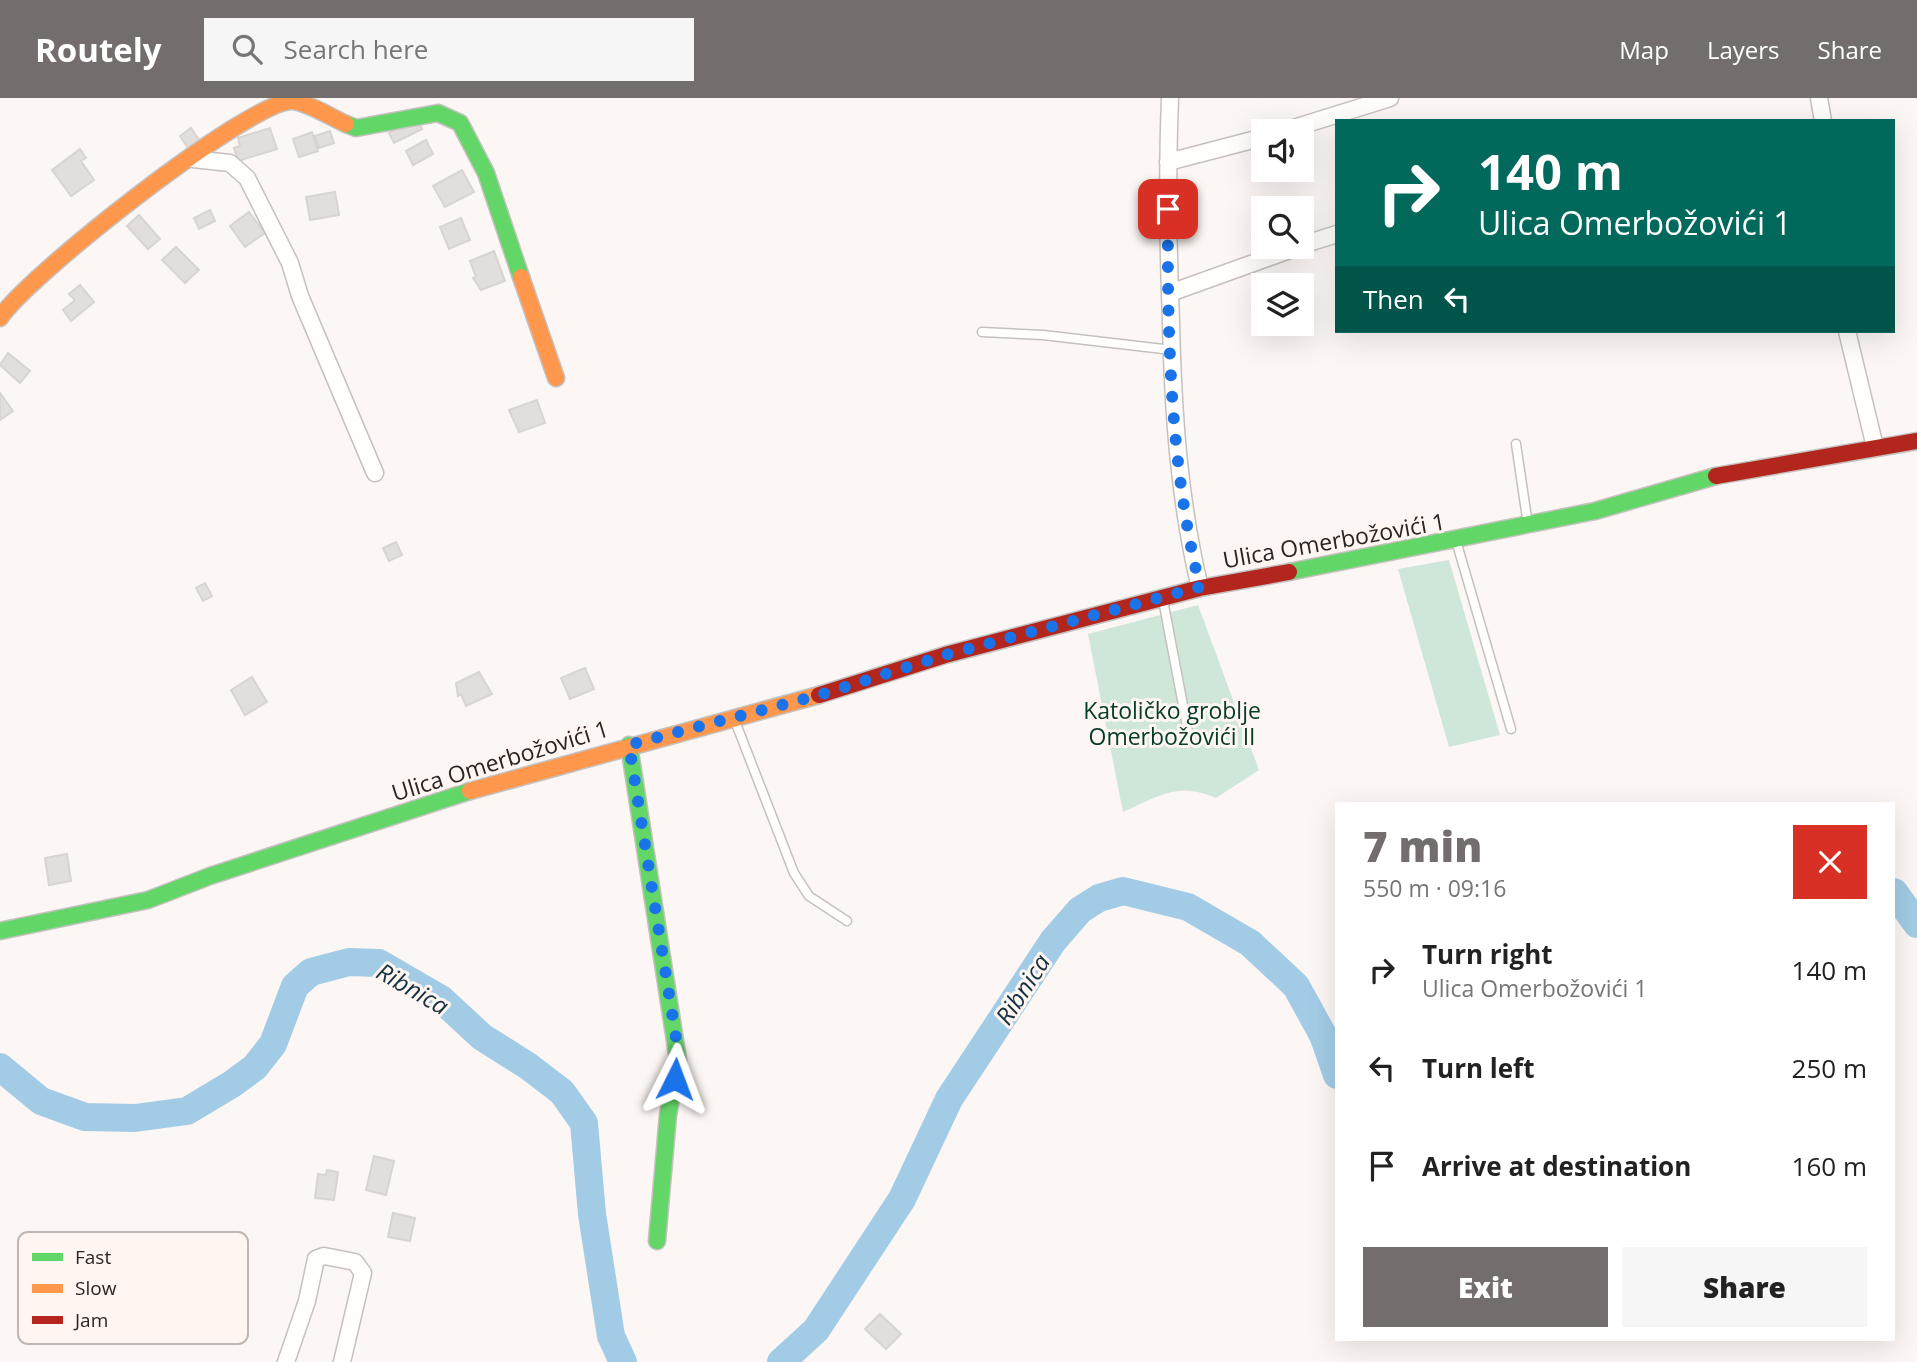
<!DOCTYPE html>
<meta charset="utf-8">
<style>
body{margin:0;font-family:"Open Sans",sans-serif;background:#f6f6f6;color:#222;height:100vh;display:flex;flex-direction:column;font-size:26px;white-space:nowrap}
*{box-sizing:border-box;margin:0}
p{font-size:23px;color:#767676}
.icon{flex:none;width:38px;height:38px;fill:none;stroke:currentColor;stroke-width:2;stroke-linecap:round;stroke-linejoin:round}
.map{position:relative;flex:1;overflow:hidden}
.panel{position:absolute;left:1335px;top:704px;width:560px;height:539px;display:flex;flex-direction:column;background:#fff;border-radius:0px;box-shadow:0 7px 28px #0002}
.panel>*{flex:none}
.top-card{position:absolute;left:1335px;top:21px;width:560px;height:214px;border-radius:0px;box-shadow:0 7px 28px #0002;background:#00695c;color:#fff;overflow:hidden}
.tools{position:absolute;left:1251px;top:21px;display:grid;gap:14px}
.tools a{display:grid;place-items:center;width:63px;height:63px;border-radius:0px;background:#fff;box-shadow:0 7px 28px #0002;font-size:35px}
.pin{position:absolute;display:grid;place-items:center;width:60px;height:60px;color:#fff;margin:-30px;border-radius:14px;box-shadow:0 4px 10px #0006}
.me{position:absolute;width:77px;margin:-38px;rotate:3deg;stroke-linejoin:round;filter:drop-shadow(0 0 5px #0008)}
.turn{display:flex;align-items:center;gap:24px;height:147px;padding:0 28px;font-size:32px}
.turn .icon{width:91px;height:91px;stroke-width:2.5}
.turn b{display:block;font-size:49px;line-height:60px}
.then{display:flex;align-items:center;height:66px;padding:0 28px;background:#0003;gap:14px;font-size:26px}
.round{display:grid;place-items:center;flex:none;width:74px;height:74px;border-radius:0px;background:#f6f6f6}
.overview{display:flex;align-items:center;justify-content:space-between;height:119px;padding:0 28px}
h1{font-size:42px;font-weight:800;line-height:52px;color:#736e6d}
.button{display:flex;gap:14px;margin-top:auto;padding:14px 28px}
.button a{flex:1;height:80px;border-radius:0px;background:#736e6d;color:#fff;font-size:28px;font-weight:800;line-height:80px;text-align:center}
.button a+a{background:#f6f6f6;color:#222}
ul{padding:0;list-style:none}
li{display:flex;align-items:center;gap:21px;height:98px;padding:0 28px}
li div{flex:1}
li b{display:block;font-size:26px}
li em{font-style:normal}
header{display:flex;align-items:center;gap:42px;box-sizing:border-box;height:98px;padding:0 35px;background:#736e6d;color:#fff}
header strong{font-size:33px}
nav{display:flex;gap:38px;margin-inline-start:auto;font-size:24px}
.search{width:490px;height:63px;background:#f6f6f6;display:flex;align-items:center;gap:18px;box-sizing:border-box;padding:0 24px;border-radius:0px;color:#767676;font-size:26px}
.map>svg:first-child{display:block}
</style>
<header>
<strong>Routely</strong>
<div class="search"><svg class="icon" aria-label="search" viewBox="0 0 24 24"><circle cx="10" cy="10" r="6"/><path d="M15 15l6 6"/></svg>Search here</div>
<nav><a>Map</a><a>Layers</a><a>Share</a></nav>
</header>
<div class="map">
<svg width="1917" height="1264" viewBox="0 0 1917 1264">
<rect width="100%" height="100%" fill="#fcf6f4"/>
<!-- green -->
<path fill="#cee7d8" d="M1449,462L1500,637L1449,649L1398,471Z
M1198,507L1259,672L1216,700C1178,683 1157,699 1123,714L1088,536Z"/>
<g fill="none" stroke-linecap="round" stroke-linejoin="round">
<!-- river -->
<path stroke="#a2cce5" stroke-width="28" d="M1894,794L1917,826
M0,969L41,1003L85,1019L135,1020L187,1013L232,986L255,969L273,946L295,888L311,874L349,864L379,865L441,901L482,939L528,968L562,994L584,1025L592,1116L611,1238L623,1264
M781,1264L816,1232L902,1101L949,1001L1053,843L1080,812L1099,800L1123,793L1188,809L1250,845L1296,888L1323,937L1337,977"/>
</g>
<!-- building -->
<path fill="#e2dedc" stroke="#d8d4d2" stroke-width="2" d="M416,20L422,31L394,45L389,35Z
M191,30L201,45L190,53L180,38Z
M270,30L277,51L238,63L234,50L240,48L238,40Z
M330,33L334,45L319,50L315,38Z
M312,34L318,53L299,59L293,41Z
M426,42L433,56L413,67L406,53Z
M80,51L86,60L81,63L94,82L71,98L52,72Z
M462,72L474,94L445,109L433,88Z
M335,94L339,117L310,122L306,99Z
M210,112L215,123L199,131L194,120Z
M249,114L265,135L245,149L230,128Z
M139,117L160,141L148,151L127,128Z
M461,120L470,142L449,151L440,129Z
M176,149L199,172L185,185L162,162Z
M494,153L505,183L481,192L473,180L476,179L470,163Z
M80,187L94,204L71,223L63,212L75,202L69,196Z
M8,255L30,273L20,285L0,267Z
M0,295L13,313L0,322Z
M537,302L545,325L519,334L509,312Z
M396,444L402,457L389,463L383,450Z
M205,485L212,498L203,503L196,490Z
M585,570L594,591L570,601L561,580Z
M479,574L492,596L466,608L461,596L458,598L456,585Z
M252,579L267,604L245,617L231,592Z
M67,756L71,783L49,787L45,760Z
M374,1058L394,1063L386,1097L366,1092Z
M327,1072L338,1074L334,1102L315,1100L318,1076L326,1077Z
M393,1115L415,1120L410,1143L388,1139Z
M880,1216L901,1236L886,1251L865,1231Z"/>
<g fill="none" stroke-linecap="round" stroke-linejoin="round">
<!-- lane casing -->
<g stroke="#c5c1bf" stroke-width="11">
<path id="lane" d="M982,234L1043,237L1172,252
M1516,346L1528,427
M1457,446L1511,631
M1163,502L1190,644
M735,623L794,775L809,798L847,823"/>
</g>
<!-- street casing -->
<g stroke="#c5c1bf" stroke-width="19">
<path id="street" d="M1170,0C1167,75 1168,149 1171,224C1173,314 1179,403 1200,490
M1819,0L1823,23
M1284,33L1390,0
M193,61L230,65L247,80L290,165L300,198L375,375
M1168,64L1264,39
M1302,147L1337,136
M1170,195L1298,149
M1847,233L1875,349
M286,1264L307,1203L316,1161L324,1158L355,1164L363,1175L342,1264"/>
</g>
<!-- fast casing -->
<g stroke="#c5c1bf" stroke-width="19">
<path id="fast" d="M346,26L356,30L438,15L460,25L486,75L521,179
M1289,474L1595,413L1716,378
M629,647L678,962L668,1017L657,1143
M0,833L148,802L210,778L470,693"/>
</g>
<!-- slow casing -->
<g stroke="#c5c1bf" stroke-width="19">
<path id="slow" d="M521,179L556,280
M0,220C26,179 249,3 292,3C304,3 333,20 346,26
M470,693L819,597"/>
</g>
<!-- jam casing -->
<g stroke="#c5c1bf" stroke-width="19">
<path id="jam" d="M1716,378L1917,343
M819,597L945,557L1200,490L1289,474"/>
</g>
<!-- lane -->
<use href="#lane" stroke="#fffefd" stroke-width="8"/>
<!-- street -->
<use href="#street" stroke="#fffefd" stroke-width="16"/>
<!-- fast -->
<use href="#fast" stroke="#63d668" stroke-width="16"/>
<!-- slow -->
<use href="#slow" stroke="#ff974d" stroke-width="16"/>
<!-- jam -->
<use href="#jam" stroke="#b3261e" stroke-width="16"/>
</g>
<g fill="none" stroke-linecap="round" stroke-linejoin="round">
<!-- route -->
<path stroke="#1a73e8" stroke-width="12" stroke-dasharray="0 21.6" d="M675,981L678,962L677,946L629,647L823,596L945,557L1200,489C1170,368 1167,236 1168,111"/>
</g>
<g text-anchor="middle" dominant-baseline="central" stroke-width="6" stroke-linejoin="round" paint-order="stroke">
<!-- street labels -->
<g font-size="23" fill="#292524" stroke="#fff5f1">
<text transform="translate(1334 442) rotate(-10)">Ulica Omerbožovići 1</text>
<text transform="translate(500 662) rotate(-17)">Ulica Omerbožovići 1</text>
</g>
<!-- park labels -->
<g font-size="23" fill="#023d28" stroke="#fff5f1">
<text x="1172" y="612">Katoličko groblje<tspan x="1172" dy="26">Omerbožovići II</tspan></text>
</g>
<!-- water labels -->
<g font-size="24" font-style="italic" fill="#153242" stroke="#fff5f1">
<text transform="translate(413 890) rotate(30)">Ribnica</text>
<text transform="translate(1022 891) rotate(-57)">Ribnica</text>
</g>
</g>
<!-- legend -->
<rect x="18" y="1134" width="230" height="112" rx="10" fill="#fff5f1" stroke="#bfb7b4" stroke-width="2"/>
<rect x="32" y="1155" width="31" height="8" fill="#63d668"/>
<rect x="32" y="1186" width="31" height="9" fill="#ff974d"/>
<rect x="32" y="1218" width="31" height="8" fill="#b3261e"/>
<g font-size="19" fill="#292524">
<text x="75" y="1166">Fast</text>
<text x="75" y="1197">Slow</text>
<text x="75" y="1229">Jam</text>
</g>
</svg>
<div class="tools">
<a><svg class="icon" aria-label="sound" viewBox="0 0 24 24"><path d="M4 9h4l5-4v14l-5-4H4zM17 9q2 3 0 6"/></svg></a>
<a><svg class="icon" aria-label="search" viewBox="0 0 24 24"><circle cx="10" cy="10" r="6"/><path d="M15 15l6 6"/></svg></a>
<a><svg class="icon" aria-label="layers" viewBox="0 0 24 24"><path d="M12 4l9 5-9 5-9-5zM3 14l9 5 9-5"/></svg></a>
</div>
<div class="pin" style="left:1168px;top:111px;background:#d93025"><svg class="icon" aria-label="arrive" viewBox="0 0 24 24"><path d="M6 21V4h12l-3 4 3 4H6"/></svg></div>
<svg class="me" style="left:675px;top:981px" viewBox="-20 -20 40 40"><path d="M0-17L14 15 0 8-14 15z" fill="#1a73e8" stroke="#fff" stroke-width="4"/></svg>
<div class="top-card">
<div class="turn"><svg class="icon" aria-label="right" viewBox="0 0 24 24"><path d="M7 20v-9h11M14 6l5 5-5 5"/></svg><div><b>140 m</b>Ulica Omerbožovići 1</div></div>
<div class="then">Then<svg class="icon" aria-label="left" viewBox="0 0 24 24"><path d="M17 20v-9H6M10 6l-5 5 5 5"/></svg></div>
</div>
<section class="panel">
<div class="overview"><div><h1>7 min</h1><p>550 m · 09:16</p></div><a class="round" style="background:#d93025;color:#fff"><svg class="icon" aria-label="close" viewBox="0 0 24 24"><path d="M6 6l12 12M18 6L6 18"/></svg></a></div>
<ul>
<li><svg class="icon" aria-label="right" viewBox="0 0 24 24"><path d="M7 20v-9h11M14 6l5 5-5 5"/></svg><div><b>Turn right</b><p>Ulica Omerbožovići 1</p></div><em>140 m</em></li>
<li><svg class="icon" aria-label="left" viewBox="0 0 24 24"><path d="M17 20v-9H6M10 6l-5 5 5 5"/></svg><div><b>Turn left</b></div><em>250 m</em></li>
<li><svg class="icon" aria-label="arrive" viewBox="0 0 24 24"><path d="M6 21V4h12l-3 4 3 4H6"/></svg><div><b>Arrive at destination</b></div><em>160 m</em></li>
</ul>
<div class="button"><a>Exit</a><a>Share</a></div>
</section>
</div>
